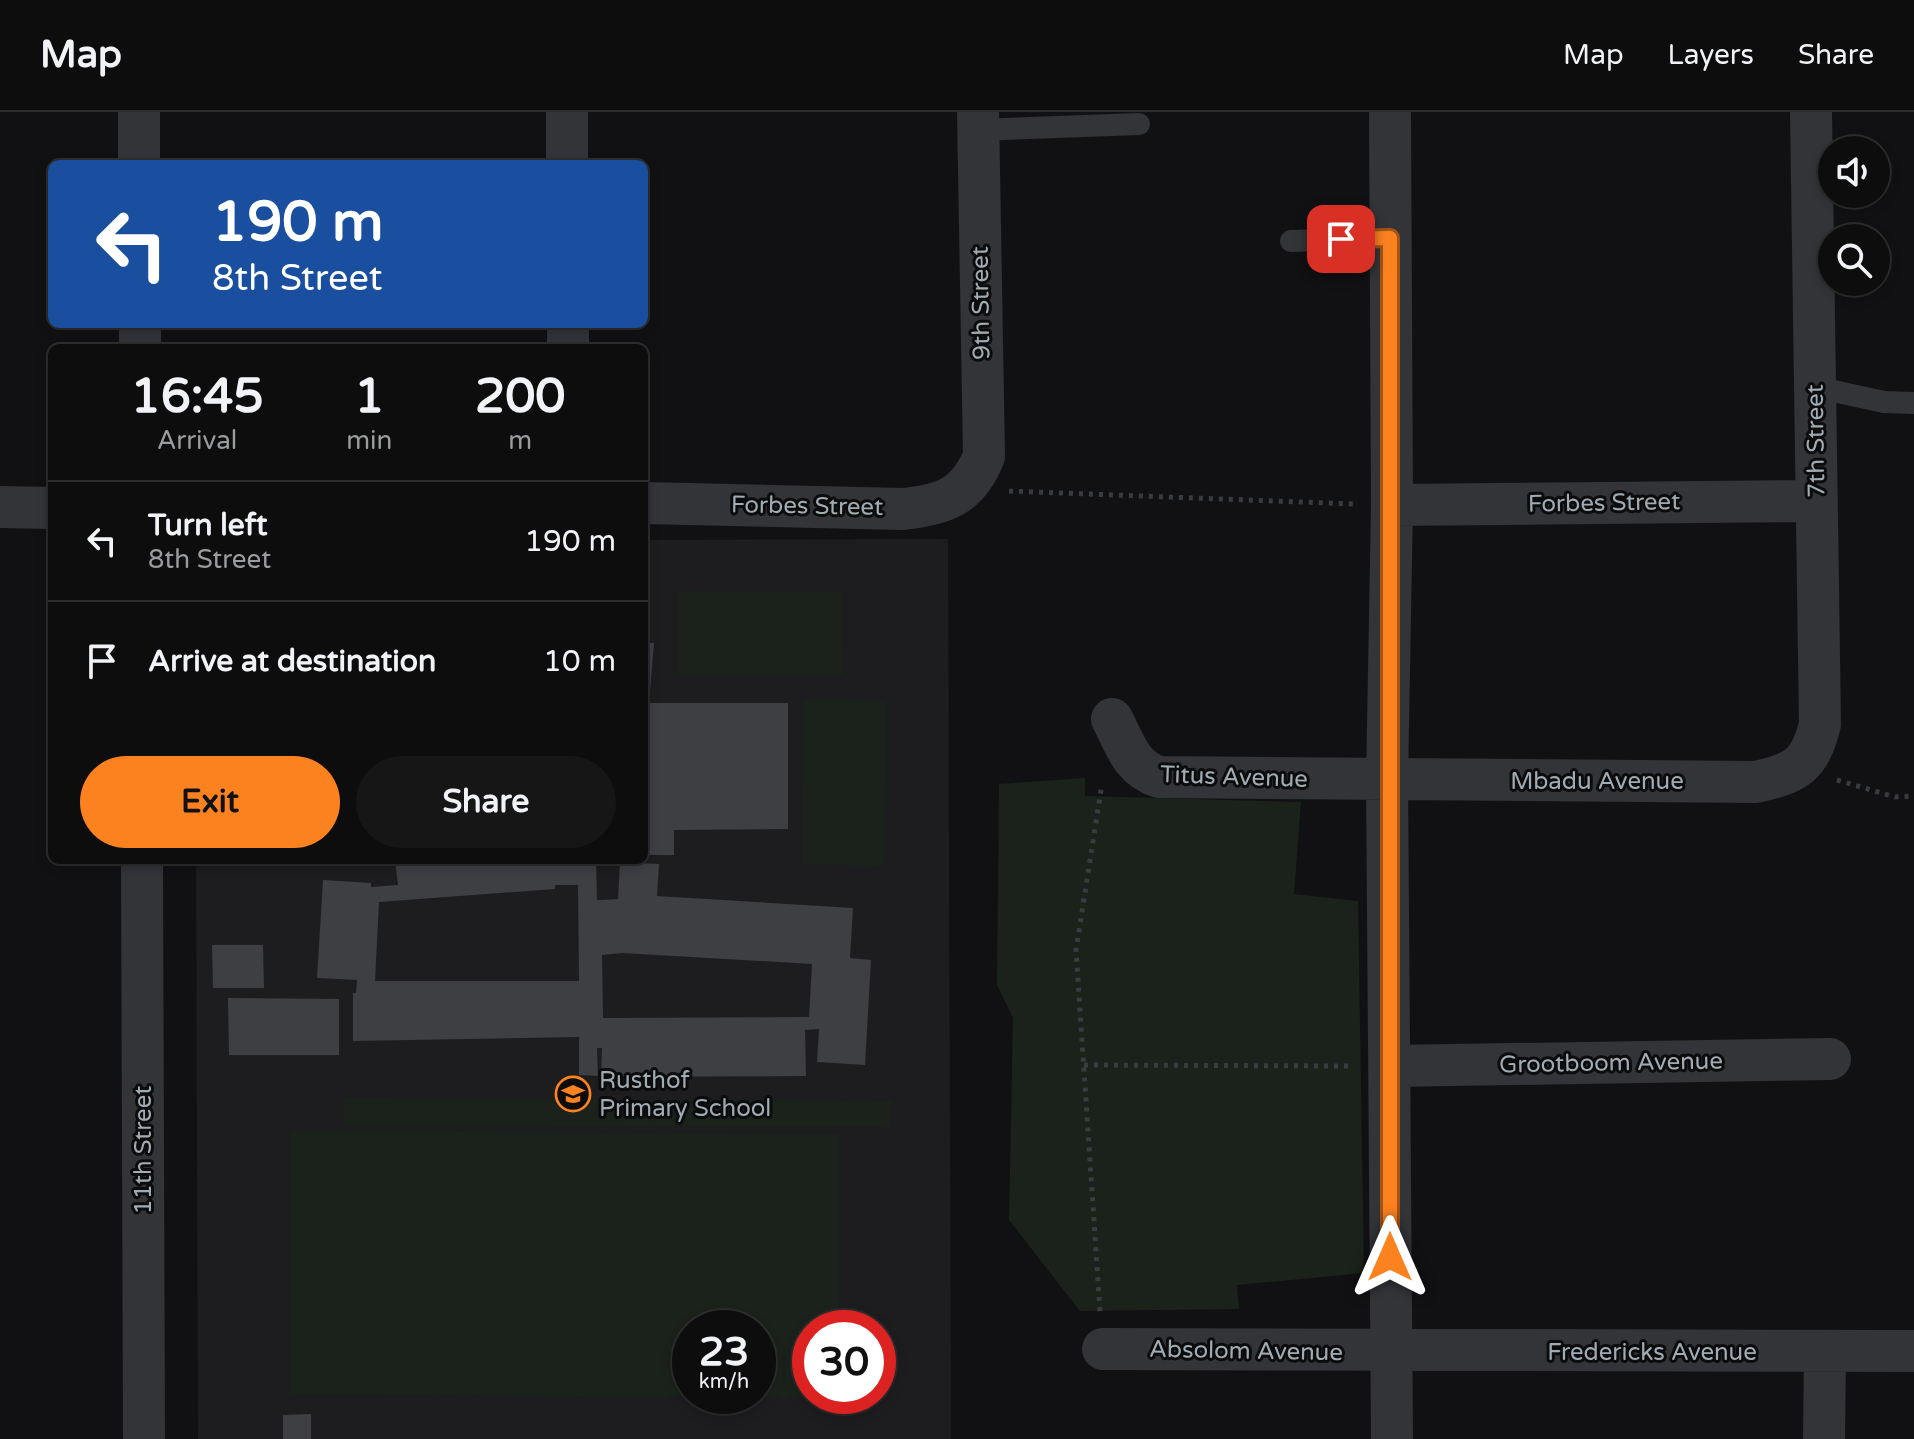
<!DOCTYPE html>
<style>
body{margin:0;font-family:"Varela Round",sans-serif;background:#161617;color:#f1f3f6;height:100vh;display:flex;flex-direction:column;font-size:30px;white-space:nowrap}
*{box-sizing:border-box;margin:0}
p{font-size:26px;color:#9a9c9e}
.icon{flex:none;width:44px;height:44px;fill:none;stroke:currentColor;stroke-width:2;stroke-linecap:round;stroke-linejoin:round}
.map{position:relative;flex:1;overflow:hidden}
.panel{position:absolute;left:48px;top:232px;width:600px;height:520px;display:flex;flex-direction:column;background:#0d0d0e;border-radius:12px;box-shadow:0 4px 12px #0003,0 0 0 2px #2d2d2e}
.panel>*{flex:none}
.guide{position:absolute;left:48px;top:48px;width:600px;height:168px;border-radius:12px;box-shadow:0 4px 12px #0003,0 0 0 2px #2d2d2e;background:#1a4fa0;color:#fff;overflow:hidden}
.fabs{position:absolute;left:1818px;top:24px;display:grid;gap:16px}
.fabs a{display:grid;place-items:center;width:72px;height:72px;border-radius:50%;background:#0d0d0e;box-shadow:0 4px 12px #0003,0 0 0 2px #2d2d2e;font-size:40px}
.speed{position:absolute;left:672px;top:1198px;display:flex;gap:16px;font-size:40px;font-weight:700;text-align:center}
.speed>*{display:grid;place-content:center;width:104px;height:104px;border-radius:50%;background:#0d0d0e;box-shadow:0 4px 12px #0003,0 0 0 2px #2d2d2e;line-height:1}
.speed small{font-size:20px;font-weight:400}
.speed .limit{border:12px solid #d22;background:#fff;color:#111}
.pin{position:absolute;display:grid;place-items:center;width:68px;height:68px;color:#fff;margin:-34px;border-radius:16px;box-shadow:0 4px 12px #0006}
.me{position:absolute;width:88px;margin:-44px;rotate:0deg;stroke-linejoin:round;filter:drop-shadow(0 0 6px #0008)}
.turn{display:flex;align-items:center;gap:28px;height:168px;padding:0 32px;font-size:36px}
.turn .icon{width:104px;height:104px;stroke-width:2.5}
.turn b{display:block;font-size:56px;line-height:68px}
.eta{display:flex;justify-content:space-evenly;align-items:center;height:136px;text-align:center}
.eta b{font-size:48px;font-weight:800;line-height:56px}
.action{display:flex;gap:16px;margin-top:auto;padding:16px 32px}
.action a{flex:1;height:92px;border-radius:48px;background:#fc8220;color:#111;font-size:32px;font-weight:800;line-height:92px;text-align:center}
.action a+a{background:#161617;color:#f1f3f6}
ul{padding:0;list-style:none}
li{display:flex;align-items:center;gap:24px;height:120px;padding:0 32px;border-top:2px solid #2d2d2e}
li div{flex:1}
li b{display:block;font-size:30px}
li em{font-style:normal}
header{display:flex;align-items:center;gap:48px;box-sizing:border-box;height:112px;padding:0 40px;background:#0d0d0e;border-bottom:2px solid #2d2d2e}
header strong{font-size:38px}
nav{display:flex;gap:44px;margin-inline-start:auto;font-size:28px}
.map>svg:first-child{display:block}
</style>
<header>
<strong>Map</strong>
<nav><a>Map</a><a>Layers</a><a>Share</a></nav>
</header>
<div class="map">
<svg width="1914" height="1327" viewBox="0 0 1914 1327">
<rect width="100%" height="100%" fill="#111113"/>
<!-- built -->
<path fill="#1d1d20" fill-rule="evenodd" d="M948,427L951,1327H198L196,748H644V428ZM690,1216H758V1284H690ZM810,1216H878V1284H810Z"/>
<!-- green -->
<path fill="#1b221b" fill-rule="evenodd" d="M678,479L842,480L843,563H678Z
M804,587L886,589L884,754L802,752Z
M1085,666V684L1301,690L1294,782L1358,789L1364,1161L1237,1173L1239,1197L1080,1199L1009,1108L1013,906L997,873L999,672Z
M344,986L891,989V1015L344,1013Z
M291,1019L839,1022V1216H810V1284L838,1286L291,1282ZM758,1216V1284H690V1216Z"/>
<!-- building -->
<path fill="#3d3f43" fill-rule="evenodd" d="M644,531H654L649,591H788V717L674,718V743H644Z
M395,748H596L597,788H602L618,787L620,750L659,752L657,784L853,796L850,846L871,848L865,953L817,950L819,917L805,918L806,964L601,965L602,936H597L598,964L579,963V925L353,929V881H356L357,868L317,866L323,768L371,771V775L398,773ZM555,773H578L579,869H375L379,790L555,777ZM622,841L812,852L809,905L603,906L602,843Z
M212,833H263L264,876H213Z
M228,886L339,887V943H229Z
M311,1302V1327H283V1303Z"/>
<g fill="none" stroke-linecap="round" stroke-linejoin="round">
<!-- path -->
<path stroke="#383b3f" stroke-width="5" stroke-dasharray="4 6" stroke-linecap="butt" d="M1009,379L1355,392
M1837,668L1895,685L1914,684
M1084,953L1350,954
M1100,1199L1076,838L1102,672"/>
<!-- service -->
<path stroke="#323438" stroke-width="22" d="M978,18L1139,12
M1291,129L1390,126
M1815,275L1884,290L1914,291"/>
<!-- minor -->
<path stroke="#323438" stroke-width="42" d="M139,0V52
M567,0V52
M1390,0L1392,393L1387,668L1392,1327
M140,212V236
M568,212V236
M644,391L902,397C943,393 968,385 984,344L978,0
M1392,393L1817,389
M0,395L52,396
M1112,607C1125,632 1131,656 1159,665L1756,670C1797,661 1810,653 1820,612L1811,0
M142,748L144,1327
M1391,954L1830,947
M1103,1237L1914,1239
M1824,1327L1825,1240"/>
</g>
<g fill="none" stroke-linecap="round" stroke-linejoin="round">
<!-- route casing -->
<g stroke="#a45415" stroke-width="20">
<path id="route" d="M1341,127L1390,126V1145"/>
</g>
<!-- route -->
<use href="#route" stroke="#fc8220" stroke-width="14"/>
</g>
<!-- icons -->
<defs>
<g id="school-ring" transform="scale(1.8)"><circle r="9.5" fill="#0c0c0d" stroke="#fc8220" stroke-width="1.5"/><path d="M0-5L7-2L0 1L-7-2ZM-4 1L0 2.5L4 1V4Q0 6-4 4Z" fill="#fc8220"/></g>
</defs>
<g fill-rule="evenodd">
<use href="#school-ring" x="573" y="982"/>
</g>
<g text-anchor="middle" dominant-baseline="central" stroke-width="6" stroke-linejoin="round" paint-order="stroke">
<!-- street labels -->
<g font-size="24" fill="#a1abb4" stroke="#0c0c0d">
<text transform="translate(981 191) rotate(-91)">9th Street</text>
<text transform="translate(1816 329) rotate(-91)">7th Street</text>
<text transform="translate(1604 391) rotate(-1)">Forbes Street</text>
<text transform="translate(807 394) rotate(1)">Forbes Street</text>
<text transform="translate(1234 665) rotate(2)">Titus Avenue</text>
<text x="1597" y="669">Mbadu Avenue</text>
<text transform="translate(1611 951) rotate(-1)">Grootboom Avenue</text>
<text transform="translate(143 1038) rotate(-90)">11th Street</text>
<text transform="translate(1246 1239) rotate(1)">Absolom Avenue</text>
<text x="1652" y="1240">Fredericks Avenue</text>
</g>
<!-- poi labels -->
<g font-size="24" fill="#a1abb4" stroke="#0c0c0d" text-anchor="start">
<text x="599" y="968">Rusthof<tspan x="599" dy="28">Primary School</tspan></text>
</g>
</g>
</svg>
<div class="fabs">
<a><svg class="icon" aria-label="sound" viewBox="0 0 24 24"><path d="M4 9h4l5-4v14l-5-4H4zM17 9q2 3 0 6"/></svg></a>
<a><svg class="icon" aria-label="search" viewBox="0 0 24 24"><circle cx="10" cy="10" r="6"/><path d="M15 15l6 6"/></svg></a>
</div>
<div class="speed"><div>23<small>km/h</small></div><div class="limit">30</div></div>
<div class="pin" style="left:1341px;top:127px;background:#d93025"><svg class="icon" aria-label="arrive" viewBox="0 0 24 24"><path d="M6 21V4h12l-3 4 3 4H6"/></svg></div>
<svg class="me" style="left:1390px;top:1145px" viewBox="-20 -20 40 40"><path d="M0-17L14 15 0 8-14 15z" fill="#fc8220" stroke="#fff" stroke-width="4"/></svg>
<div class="guide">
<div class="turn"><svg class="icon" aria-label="left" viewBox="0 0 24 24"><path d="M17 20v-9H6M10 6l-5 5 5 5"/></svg><div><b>190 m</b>8th Street</div></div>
</div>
<section class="panel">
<div class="eta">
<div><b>16:45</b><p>Arrival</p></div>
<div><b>1</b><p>min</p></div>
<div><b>200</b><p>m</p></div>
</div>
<ul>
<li><svg class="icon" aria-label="left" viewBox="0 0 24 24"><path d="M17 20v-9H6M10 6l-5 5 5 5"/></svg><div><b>Turn left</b><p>8th Street</p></div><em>190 m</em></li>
<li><svg class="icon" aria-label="arrive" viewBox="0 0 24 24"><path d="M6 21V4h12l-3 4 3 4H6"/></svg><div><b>Arrive at destination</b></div><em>10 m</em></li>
</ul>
<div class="action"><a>Exit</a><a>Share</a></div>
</section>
</div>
